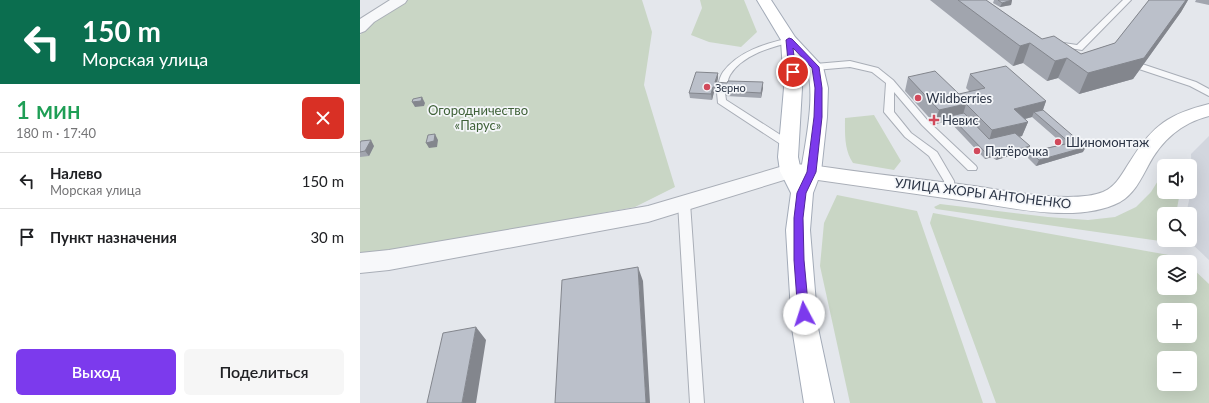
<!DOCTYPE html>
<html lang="ru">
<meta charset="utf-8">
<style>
body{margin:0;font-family:Lato,sans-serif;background:#f6f6f6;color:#202124;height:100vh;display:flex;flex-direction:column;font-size:15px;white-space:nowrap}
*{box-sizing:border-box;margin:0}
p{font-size:13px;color:#757577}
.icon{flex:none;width:22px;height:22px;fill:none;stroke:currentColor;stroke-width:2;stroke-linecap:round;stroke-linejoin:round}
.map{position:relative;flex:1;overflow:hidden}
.sheet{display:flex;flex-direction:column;background:#fff;width:360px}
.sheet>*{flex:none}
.banner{background:#0b6e4f;color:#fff;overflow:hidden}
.fabs{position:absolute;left:797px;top:159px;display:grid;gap:8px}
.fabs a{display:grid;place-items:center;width:40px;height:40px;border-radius:6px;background:#fff;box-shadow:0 4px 16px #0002;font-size:20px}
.pin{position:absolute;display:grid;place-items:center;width:34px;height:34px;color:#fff;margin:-17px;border:2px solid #fff;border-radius:50%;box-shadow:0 1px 4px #0007}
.me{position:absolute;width:44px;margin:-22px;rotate:355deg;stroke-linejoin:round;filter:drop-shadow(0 0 3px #0008)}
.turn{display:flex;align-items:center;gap:14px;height:84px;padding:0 16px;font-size:18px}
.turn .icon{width:52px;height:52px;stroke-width:2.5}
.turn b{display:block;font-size:28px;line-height:34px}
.round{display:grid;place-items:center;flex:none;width:42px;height:42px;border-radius:6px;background:#f6f6f6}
.headline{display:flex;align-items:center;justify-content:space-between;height:68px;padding:0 16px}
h1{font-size:24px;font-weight:600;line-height:30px;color:#1e9e55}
.action{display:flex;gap:8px;margin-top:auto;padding:8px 16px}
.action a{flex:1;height:46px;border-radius:6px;background:#7c3aed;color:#fff;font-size:16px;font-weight:600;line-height:46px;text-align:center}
.action a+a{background:#f6f6f6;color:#202124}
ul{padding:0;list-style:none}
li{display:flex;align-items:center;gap:12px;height:56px;padding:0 16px;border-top:1px solid #e0e0e0}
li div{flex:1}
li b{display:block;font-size:15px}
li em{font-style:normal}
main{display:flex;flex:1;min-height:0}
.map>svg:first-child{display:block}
</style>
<main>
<section class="sheet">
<div class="banner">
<div class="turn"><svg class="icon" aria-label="left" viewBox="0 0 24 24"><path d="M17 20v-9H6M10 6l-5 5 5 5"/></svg><div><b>150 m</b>Морская улица</div></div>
</div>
<div class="headline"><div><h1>1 мин</h1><p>180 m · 17:40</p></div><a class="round" style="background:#d93025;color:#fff"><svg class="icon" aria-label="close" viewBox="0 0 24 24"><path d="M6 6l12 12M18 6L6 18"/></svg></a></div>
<ul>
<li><svg class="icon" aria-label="left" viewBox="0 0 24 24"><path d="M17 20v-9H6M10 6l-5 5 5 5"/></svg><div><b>Налево</b><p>Морская улица</p></div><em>150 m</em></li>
<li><svg class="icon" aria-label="arrive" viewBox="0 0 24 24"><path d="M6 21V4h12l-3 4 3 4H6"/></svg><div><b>Пункт назначения</b></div><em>30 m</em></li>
</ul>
<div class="action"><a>Выход</a><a>Поделиться</a></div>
</section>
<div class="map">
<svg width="849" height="403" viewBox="0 0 849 403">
<rect width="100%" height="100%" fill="#e4e7ec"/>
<!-- built -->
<path fill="#d2d6de" d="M849,136V260L828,240H830V214H826L832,187L831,154Z"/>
<!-- green -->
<path fill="#c9d6c5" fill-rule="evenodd" d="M44,0H282L292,32L284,85L315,187L275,207L89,241L0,254V35L15,19Z
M340,0H384L397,32L381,47L349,42L331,35L342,8Z
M514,115L541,161L534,170L493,163C484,149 485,134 485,118Z
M804,171V192H820L816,214H804V240H808L807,242L576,209L574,207L580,204L688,217L728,220L755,217L776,207L791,192Z
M477,195L557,211L623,403H490L460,266L464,223Z
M573,213L820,257L826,262H804V288H830V266L849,284V403H636L570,223ZM804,310H830V336H804ZM804,358H830V384H804Z"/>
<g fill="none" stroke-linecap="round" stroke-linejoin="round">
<!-- service casing -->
<g stroke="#a9aeb7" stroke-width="2">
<path id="service" d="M763,0H771L722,50L697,46L693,44L697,42L717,45Z
M429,38H432V42C411,47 382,55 370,75C367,80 368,85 366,90H360C357,84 360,77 363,72C379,51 405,44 429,38Z
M490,61L518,68L533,80L568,121L616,166L617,168L616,170H608L562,125L534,92V112L551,133L577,152L594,181L595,191L594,194H586L584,181L569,156L545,137L524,112L526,83L512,72L490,67L455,70L451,67L455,64Z
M782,64L836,82L849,89V96L830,86L779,69L778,67Z
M361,90L365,93L366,100L433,143L434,145L433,147H425L358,103L357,93Z
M324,199L328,200L330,203L344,403H330L318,203L320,200Z"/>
</g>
<!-- minor casing -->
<g stroke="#a9aeb7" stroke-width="2">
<path id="minor" d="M30,0H47L45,3L14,22L5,31L0,33V19Z
M430,164L437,166L440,171L437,176L288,222L29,270L0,273V253L29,250L288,206Z"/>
</g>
<!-- secondary casing -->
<g stroke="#a9aeb7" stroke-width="2">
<path id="secondary" d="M849,104V116C821,123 801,141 788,166C781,179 774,194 760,202C716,225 646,206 599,200C549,193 500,186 451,179L430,178L423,176L420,171L423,166L430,164L451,165C505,173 559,179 614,186C646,191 713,204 743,192C757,186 763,172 771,160C793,125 809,114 849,104Z"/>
</g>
<!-- primary casing -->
<g stroke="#a3abb8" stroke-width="2">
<path id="primary" d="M397,0H411L435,37L463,67L468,88L467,117L461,172L453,193L450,230L458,328L474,403H444L432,328L426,230L431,193L420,171L418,157L424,88L421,40ZM439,60C441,62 446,66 447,69C456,94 445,145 441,171L438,157L442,88Z"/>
</g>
<!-- service -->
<use href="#service" fill="#f7f8fa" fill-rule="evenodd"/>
<!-- minor -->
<use href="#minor" fill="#f7f8fa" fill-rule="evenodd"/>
<!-- secondary -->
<use href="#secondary" fill="#fff" fill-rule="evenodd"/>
<!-- primary -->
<use href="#primary" fill="#fff" fill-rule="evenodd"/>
</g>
<!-- wall -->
<path fill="#a1a5ae" d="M570,0H626L682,39L721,54L755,43L789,0H828L821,12L773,79L719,94L698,78L687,81L663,63L653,66Z
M634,0H652L651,5L640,7L633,3Z
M836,0H849V5L835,2Z
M358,73V78L357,82L403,88L401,98L366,96V93L354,92L352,100L330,98L329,93Z
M610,74L686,101L683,110L723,152L676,166L668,158L670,152L703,144L672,117L665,119L668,122L662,136L659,137L667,151L636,160L632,157L625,159L589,121L575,124L545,91L548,77L599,94L610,92L606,88Z
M0,143L14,146L9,156L0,157Z"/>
<!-- shaded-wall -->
<path fill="#83868d" d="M652,0L651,5L640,7L642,3Z
M826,0H828L821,12L773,79L719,94L728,73Z
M670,43L663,63L653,66L660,46Z
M707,58L698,78L687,81L695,61Z
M358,73V78L356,87L355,82Z
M403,82V88L401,98V93Z
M353,87L354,92L352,100L351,94Z
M62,97L65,103L64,106L55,107L52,102Z
M686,101L681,115L674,112L672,117L649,123L654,109Z
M606,104L602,118L590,116L589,121L575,124L579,110Z
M668,122L662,136L628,145L632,130Z
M75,134L78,140L77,147L69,148L66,143Z
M11,140L14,146L9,156L5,151Z
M670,146L667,151L636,160L638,155Z
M726,147L723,152L676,166L679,160Z
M634,152L632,157L625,159L627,154Z
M278,267L283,281L290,403H286Z
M116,327L126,340L116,403H102Z"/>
<!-- building -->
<path fill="#bbc0ca" stroke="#83868d" d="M598,0H626L682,39L694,36L721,54L755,43L789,0H826L784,58L728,73L707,58L695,61L670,43L660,46Z
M638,0H652L642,3Z
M646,66L686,101L654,109L668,122L632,130L606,104L579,110L548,77L575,71L599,94L625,88L610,74Z
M336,72L358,73L355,82L367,83L368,81L403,82L401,93L366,91L367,88L353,87L351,94L329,93Z
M62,97L61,101L52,102L53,99Z
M683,110L726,147L679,160L670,152L710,143L674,112Z
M604,113L629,139L655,133L670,146L638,155L634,152L627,154L590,116Z
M75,134L74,141L66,143L68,135Z
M11,140L5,151L0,152V143L1,141Z
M278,267L286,403H195L202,280Z
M116,327L102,403H67L83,333Z"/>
<!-- route -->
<path fill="#7c3aed" stroke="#51269a" d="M429,38L432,39L459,67L462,88V117L456,172L446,193L443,218L444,260L449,314L447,318L444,319L440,318L438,314L434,260V218L437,193L447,172L454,117L455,88L452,68L433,48L436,72L433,74L429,72L426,40Z"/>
<!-- markers -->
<g fill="#d1495b" stroke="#f4f6f9" stroke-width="1.5">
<circle cx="347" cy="87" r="4"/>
<circle cx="558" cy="98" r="4"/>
<path d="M572 114h4v4h4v4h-4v4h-4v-4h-4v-4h4z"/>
<circle cx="698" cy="142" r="4"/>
<circle cx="617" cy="151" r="4"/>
</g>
<g text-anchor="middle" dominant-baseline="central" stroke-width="3.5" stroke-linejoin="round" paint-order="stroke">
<!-- far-poi labels -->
<g font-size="11" fill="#2b3445" stroke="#f4f6f9" text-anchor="start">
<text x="355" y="87">Зерно</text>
</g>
<!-- poi labels -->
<g font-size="13" fill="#2b3445" stroke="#f4f6f9" text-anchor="start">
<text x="566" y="98">Wildberries</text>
<text x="582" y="120">Невис</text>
<text x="706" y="142">Шиномонтаж</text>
<text x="625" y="151">Пятёрочка</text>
</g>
<!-- park labels -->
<g font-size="13" fill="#3f6138" stroke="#f4f6f9">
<text x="118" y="110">Огородничество<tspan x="118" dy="15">«Парус»</tspan></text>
</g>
<!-- street labels -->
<g font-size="13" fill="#2b3445" stroke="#f4f6f9">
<text transform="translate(623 193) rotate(7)">УЛИЦА ЖОРЫ АНТОНЕНКО</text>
</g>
</g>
</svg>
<div class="fabs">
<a><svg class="icon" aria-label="sound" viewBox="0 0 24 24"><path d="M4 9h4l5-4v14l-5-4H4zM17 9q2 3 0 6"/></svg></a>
<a><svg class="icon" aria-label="search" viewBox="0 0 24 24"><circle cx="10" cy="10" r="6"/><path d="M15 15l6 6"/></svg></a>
<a><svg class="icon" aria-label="layers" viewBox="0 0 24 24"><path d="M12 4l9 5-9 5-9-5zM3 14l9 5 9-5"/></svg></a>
<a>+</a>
<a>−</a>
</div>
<div class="pin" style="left:433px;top:72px;background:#d93025"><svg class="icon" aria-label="arrive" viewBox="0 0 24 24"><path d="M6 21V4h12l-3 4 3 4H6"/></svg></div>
<svg class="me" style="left:444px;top:314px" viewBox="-20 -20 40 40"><circle r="19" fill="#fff"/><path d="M0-13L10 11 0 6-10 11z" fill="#7c3aed"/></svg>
</div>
</main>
